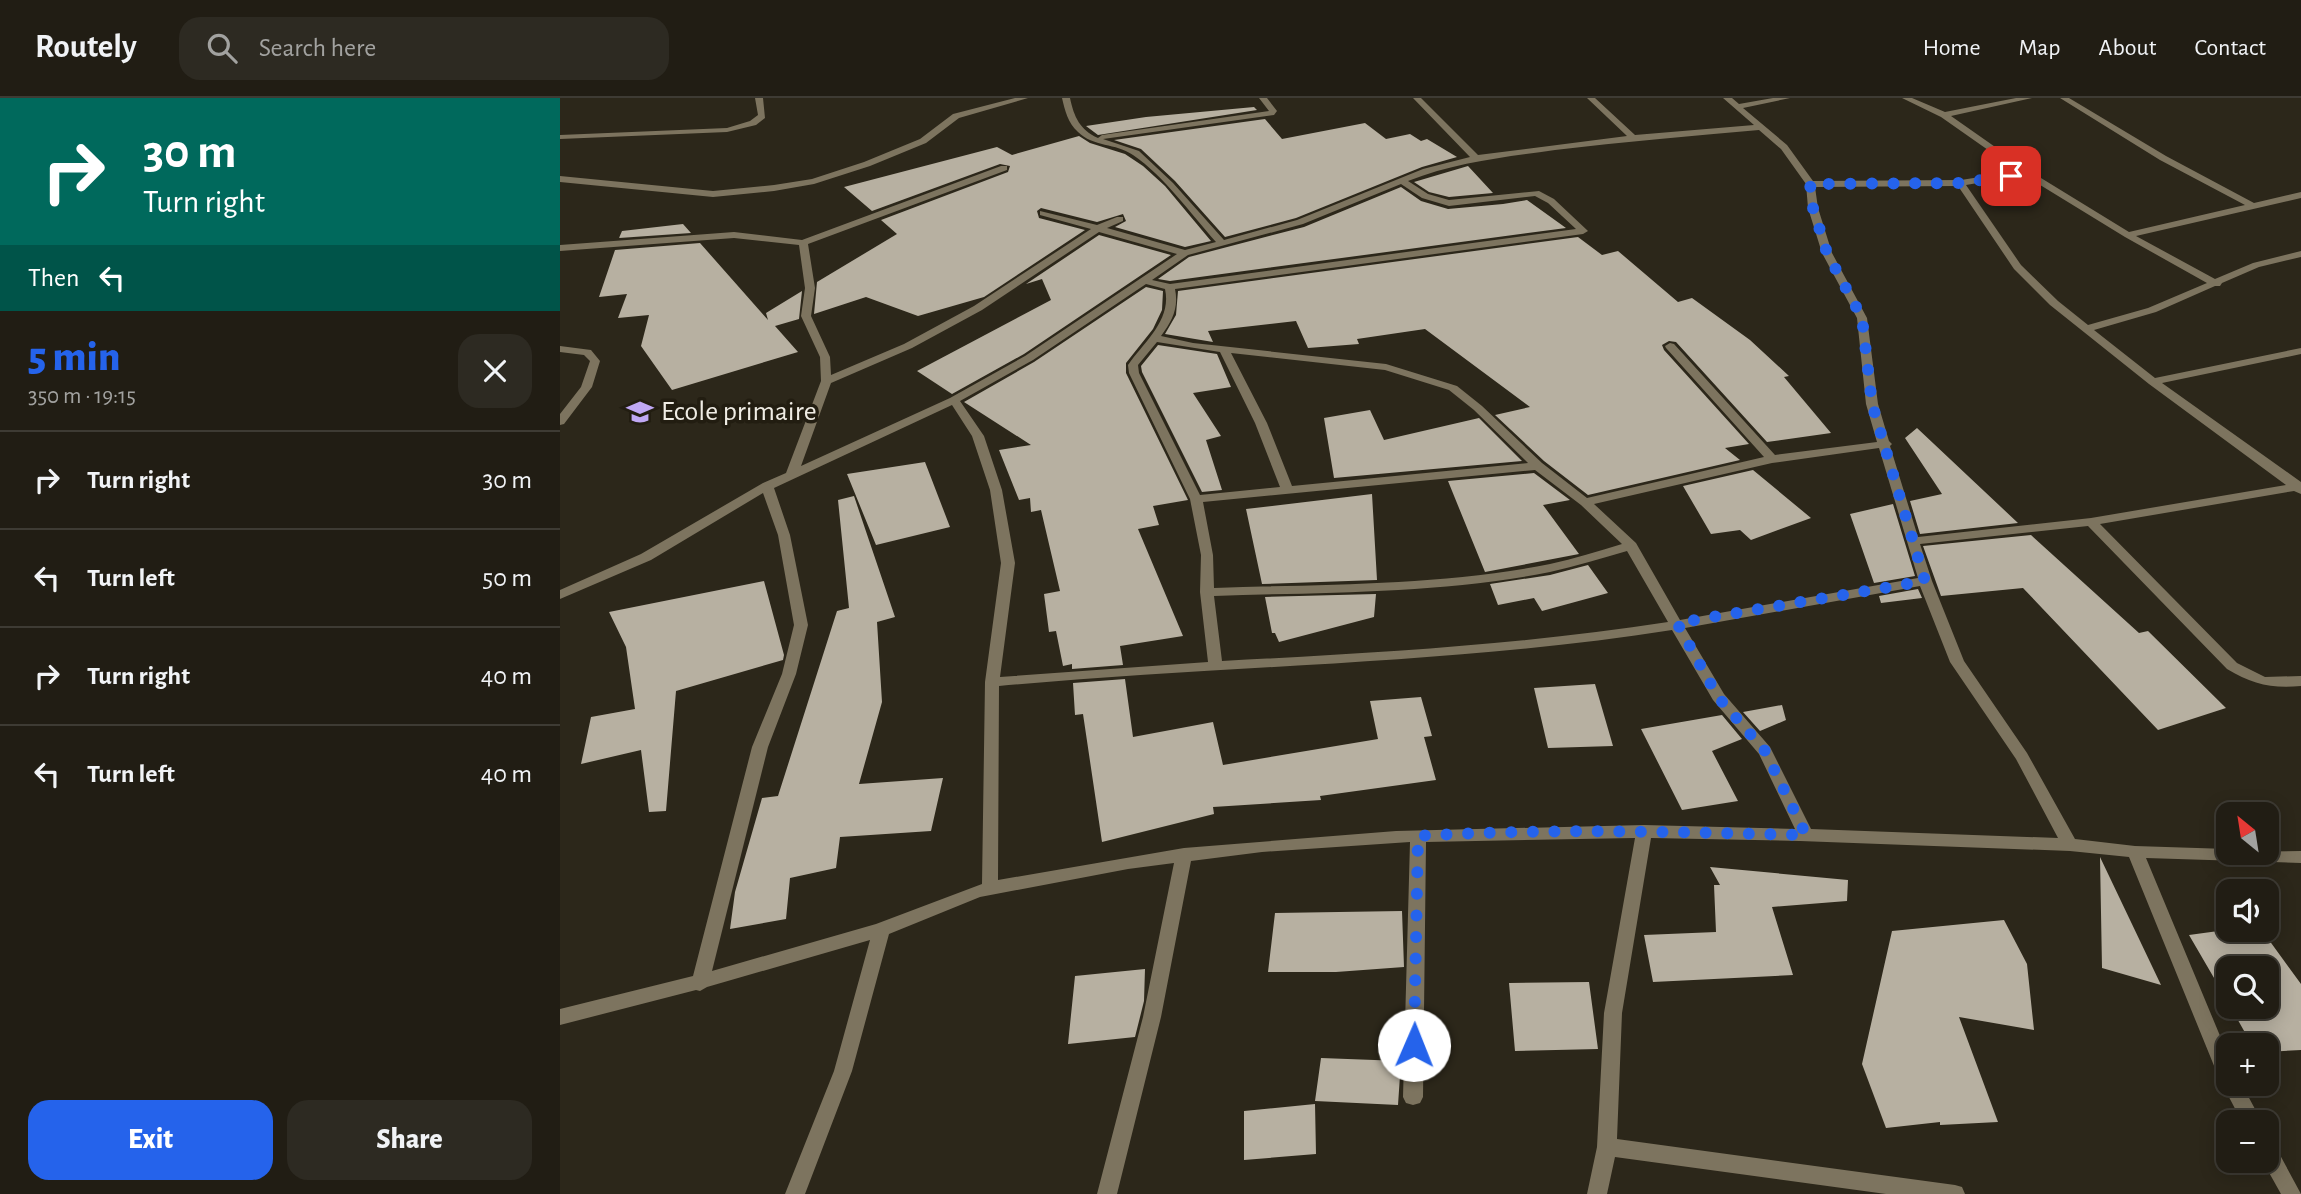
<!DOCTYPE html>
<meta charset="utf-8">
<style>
body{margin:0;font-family:"Alegreya Sans",sans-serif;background:#2d2a22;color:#f1f3f6;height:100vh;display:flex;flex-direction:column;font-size:26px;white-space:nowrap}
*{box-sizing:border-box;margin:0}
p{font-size:23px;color:#a2a2a0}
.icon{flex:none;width:38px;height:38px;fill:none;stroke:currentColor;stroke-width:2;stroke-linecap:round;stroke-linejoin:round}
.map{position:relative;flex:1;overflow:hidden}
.panel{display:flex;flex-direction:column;background:#211d14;width:560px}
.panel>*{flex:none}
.hud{background:#00695c;color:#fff;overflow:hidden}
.needle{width:46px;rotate:330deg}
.buttons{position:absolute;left:1656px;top:704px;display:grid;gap:14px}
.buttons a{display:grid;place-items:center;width:63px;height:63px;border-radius:14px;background:#211d14;box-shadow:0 4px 18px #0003,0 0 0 2px #3e3b34;font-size:35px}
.pin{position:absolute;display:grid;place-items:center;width:60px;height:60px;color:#fff;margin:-30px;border-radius:14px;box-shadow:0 4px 10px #0006}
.me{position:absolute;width:77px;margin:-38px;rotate:1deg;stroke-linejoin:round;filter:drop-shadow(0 0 5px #0008)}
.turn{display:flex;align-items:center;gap:24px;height:147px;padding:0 28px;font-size:32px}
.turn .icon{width:91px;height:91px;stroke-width:2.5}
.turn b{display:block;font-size:49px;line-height:60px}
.then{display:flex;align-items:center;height:66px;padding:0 28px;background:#0003;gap:14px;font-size:26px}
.round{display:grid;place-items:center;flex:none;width:74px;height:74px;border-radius:21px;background:#2d2a22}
.summary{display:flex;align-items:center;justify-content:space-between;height:119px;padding:0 28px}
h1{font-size:42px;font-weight:800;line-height:52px;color:#2563eb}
.action{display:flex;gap:14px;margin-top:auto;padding:14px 28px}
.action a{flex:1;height:80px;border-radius:21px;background:#2563eb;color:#fff;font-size:28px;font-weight:800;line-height:80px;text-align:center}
.action a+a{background:#2d2a22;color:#f1f3f6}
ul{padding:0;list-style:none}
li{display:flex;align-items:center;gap:21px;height:98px;padding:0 28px;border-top:2px solid #3e3b34}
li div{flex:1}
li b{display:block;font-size:26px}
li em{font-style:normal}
header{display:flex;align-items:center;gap:42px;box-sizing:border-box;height:98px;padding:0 35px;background:#211d14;border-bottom:2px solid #3e3b34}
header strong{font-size:33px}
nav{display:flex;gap:38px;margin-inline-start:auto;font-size:24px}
.search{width:490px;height:63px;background:#2d2a22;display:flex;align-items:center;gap:18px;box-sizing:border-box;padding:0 24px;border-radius:21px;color:#a2a2a0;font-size:26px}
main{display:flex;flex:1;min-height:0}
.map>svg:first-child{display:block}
</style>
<header>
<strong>Routely</strong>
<div class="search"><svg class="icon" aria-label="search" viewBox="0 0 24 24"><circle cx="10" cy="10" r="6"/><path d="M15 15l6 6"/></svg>Search here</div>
<nav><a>Home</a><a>Map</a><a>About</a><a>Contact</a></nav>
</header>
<main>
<section class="panel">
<div class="hud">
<div class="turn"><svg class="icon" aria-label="right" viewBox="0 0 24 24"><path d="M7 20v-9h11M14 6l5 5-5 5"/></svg><div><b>30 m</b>Turn right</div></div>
<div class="then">Then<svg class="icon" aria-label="left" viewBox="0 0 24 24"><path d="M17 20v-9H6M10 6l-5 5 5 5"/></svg></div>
</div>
<div class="summary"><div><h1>5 min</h1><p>350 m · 19:15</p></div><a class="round"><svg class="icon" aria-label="close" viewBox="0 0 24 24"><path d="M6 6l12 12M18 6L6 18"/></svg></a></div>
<ul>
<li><svg class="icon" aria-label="right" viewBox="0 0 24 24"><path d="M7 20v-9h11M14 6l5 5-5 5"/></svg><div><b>Turn right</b></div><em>30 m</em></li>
<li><svg class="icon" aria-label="left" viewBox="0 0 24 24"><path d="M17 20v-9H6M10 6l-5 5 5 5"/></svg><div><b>Turn left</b></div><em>50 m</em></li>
<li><svg class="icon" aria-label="right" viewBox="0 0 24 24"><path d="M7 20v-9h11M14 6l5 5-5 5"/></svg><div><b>Turn right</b></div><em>40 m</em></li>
<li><svg class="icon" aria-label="left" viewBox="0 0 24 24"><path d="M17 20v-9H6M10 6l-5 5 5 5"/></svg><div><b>Turn left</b></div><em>40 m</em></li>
</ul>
<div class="action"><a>Exit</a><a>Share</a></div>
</section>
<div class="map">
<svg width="1741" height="1096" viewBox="0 0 1741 1096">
<rect width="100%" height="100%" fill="#2c271a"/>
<!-- building -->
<path fill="#b7b0a1" d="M694,9L697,12L538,37L526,28L586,19Z
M705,21L722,41L805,25L826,41L850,36L861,43L867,41L897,59L862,69L736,120L665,139L615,83L581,51L554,42Z
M519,38L530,45L565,56L583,68L605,88L651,143L625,149L555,129L566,123L563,116L537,124L481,110L477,113L479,120L525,132L424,199L358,218L306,199L254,216L257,184L337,136L321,122L448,74L450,68L440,66L312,113L284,89L437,49L452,57Z
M908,68L933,95L889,99L869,94L854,84Z
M841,89L861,103L888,111L943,106L967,102L1006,130L610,183L598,181L629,159L744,129Z
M123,126L131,135L59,140L62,133Z
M539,137L611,157L464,256L392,296L357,273L491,202L482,181L466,186Z
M1018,139L1042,157L1058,153L1118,204L1132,200L1190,242L1229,278L1224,279L1271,335L1207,344L1116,244L1109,243L1102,247L1104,252L1189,346L1165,350L1180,362L1028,397L984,363L935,317L970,309L865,231L797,241L799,246L748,250L736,223L648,233L653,244L605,236L616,217L618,193Z
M140,145L208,222L206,215L242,193L239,221L215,228L238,254L112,292L81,248L89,217L58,220L67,196L39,199L55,152Z
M586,189L603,193L602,212L593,231L566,265V275L628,402L593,408L599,427L578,431L623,538L560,548L563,567L512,571V566L503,568L496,533L489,534L484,496L500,493L481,412L471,414L470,400L459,402L439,352L471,347L404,304L474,264Z
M598,247L657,256L671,289L633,295L661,338L646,342L662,392L642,394L582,274L581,268Z
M810,312L824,342L919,320L962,363L774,380L764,320Z
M1357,330L1458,425L1360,436L1350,403L1382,396L1345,340Z
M365,364L390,429L316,447L287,376Z
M1193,372L1251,420L1191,442L1180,432L1151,436L1123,388Z
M974,375L1010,402L983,407L1019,456L925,474L888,383Z
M812,396L817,482L702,486L686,411Z
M294,398L335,519L317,524L322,604L299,686L383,680L371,733L280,739L276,770L230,780L226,821L170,831L175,794L202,700L218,698L277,513L289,510L278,402Z
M1333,406L1355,478L1314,485L1290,416Z
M1471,437L1579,535L1588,533L1666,610L1598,632L1463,490L1381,498L1363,448Z
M1028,467L1048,495L982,513L974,500L938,507L930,486L990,477Z
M204,483L224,557L223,562L116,593L106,713L89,714L81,652L21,666L31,619L75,611L66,549L49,514Z
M1358,491L1362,500L1321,505L1319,498Z
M816,496L814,519L719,544L715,535H712L705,499Z
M565,581L573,639L653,624L663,667L818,641L810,603L861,599L872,638L864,639L876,682L760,698L761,702L653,709L654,716L542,744L523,616L515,617L513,585Z
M1035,586L1053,648L988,650L974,590Z
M1222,607L1226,622L1200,633L1183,614Z
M1162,617L1182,641L1152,653L1178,703L1122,712L1081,631Z
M1540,759L1601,887L1542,870Z
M1150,769L1288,782L1287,803L1212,809L1233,877L1093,884L1084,837L1156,834L1154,787H1160Z
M842,813L844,869L776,874H708L715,815Z
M1444,822L1467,866L1474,932L1399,919L1438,1024L1380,1027V1024L1326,1030L1302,966L1332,833Z
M1673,831H1701L1741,886V952L1706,954V947H1692L1670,908H1706V870H1668V904L1629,837Z
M585,871L584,903L575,939L508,946L515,878Z
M1029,884L1038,951L955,953L949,885Z
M761,960L841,963L838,1007L755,1003Z
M755,1006L756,1056L684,1062V1013Z"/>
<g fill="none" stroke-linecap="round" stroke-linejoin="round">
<!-- street -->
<path fill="#7d745f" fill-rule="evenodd" d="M195,0H203L205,20L196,27L167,34L0,41V37L167,30L190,23L198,17Z
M455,0H468L399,20L366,45L310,68L254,86L214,93L153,99L0,84V78L153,93L214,87L252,81L304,64L360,41L393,16Z
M502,0H510C514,19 520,32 538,40L542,37L709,13L699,0H707L717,13L714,17L543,41L579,53L613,85L664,142L737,122L863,71L910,59L853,0H861L918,57L1067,38L1027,0H1035L1075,37L1194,27L1163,0H1172L1179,6L1213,0H1230L1183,10L1227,47L1253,83L1401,82L1458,73L1381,19L1342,0H1352L1385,14L1456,0H1472L1391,18L1468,72L1569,134L1685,107L1600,62L1500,0H1509L1606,58L1694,105L1741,94V100L1576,138L1655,181L1693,165L1741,153V159L1699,169L1662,185L1660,188H1655L1596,214L1534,232L1595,280L1741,250V256L1602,285L1741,384V396L1734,393L1540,426L1677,565L1705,579L1741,578V588C1712,591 1692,586 1667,571L1528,428L1360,446L1372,483L1404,563L1467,655L1515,741L1575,748L1668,751V754L1741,753V765L1586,760L1668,957V985H1681L1702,1024H1682L1659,980L1569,759L1510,753L1240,743L1091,740L1062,915L1057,1041L1395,1087L1402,1089L1405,1096H1326L1055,1059L1047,1096H1027L1037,1049L1044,915L1075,740L866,744L863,999L860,1005L853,1007L846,1005L843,999L850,744L702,754L631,763L601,919L557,1096H537L583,919L614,765L568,771L420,799L329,836L292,973L245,1096H225L274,973L310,842L147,889L140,893L136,892L0,927V911L133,878L192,649L222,576L234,527L218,437L203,395L91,462L0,501V492L81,456L203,385L226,375L261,283L260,259L241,218L245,190L239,147L174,140L0,153V147L174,134L242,142L441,68H447V72L248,146L255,190L251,218L270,259L271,277L344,246L414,208L531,131L480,117V113L537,127L557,119H563V123L547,130L625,152L656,144C630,115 605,79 573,57C556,45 533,49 518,34C508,25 505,13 502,0ZM1199,32L1221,51L1246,86L1248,110L1262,155L1297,220L1306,306L1317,344L1215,357L1114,246L1110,245L1105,248L1106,250L1204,359L1027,400L982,365L922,308L897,288L826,266L633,245L601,238C612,223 619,210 615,191L1023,136L1028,133L994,101L979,93L889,102L868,96L848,83C896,64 945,59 995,52C1063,44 1131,38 1199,32ZM1464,77L1565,139L1647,185L1588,210L1528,227L1498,203L1461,167L1406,87ZM841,86L862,100L889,108L975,98L988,105L1016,131L610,186L592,182L628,157L743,126ZM1398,88L1454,171L1490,207L1589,286L1726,387L1531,420L1358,439L1330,348L1332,346L1329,343L1318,306L1307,220L1272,155L1258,110L1255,89ZM539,134L617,156L465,258L390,300L241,368L271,285L352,250L422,212ZM586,186L605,191C612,222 584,244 568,267L569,275L630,401L641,457L640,494L648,564L440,579L455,465L442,392L424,338L400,303L473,262ZM597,244L660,254L695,325L720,389L640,397L579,275L578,267ZM671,255L825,272L889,292L914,312L968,365L732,388L707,325ZM392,307L412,338L430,392L441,465L425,584L422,786L316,826L152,873L208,649L236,576L248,527L230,437L214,390ZM1319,350L1358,480L1120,522L1076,445L1034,406L1212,365ZM975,372L1021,407L1062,446C1038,453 1014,461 990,466C880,488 765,486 654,490L653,457L643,404ZM1067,453L1108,524C960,547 811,555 662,563L654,498C766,494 880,496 990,474C1016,468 1042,460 1067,453ZM1360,488L1390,564L1456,661L1498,740L1251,731L1210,649L1164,596L1125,530ZM1112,532L1153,602L1199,656L1235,731L1084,727L836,733L624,750L438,782L439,588C664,567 889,567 1112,532Z
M0,248L31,252L40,263L32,289L4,326L0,327V316L21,289L30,263L24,257L0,254Z
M1706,1041L1713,1044L1741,1096H1721L1702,1062H1706Z"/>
</g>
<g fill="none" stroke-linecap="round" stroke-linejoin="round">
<!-- route -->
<path stroke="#2563eb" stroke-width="12" stroke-dasharray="0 21.6" d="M854,947L858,738C987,730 1116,734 1246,737L1205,653L1158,599L1117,525L1365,483L1312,306L1302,220L1267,155L1253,110L1250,86L1401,85L1451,78"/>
</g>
<!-- icons -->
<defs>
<g id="school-bare" transform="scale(2.1)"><path d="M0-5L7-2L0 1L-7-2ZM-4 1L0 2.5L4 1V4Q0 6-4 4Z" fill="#c0a8f4" stroke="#221d11" stroke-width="2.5" paint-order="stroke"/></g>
</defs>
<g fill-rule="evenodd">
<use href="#school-bare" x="80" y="314"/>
</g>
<g text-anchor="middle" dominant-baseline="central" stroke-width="7" stroke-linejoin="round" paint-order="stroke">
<!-- poi labels -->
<g font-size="28" fill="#efece4" stroke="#221d11" text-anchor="start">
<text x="101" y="314">Ecole primaire</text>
</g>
</g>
</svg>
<div class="buttons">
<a><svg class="needle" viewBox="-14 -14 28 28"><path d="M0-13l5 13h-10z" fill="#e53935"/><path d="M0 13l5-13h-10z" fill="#a2a2a0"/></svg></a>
<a><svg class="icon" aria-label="sound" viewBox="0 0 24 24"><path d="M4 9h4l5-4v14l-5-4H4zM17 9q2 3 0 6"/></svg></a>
<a><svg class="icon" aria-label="search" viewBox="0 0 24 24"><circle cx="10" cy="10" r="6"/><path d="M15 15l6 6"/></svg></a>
<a>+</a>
<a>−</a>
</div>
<div class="pin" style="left:1451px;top:78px;background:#d93025"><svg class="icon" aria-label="arrive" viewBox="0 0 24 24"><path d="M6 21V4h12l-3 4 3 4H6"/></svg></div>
<svg class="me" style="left:854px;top:947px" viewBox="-20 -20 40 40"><circle r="19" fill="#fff"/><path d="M0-13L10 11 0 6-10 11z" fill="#2563eb"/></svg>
</div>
</main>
